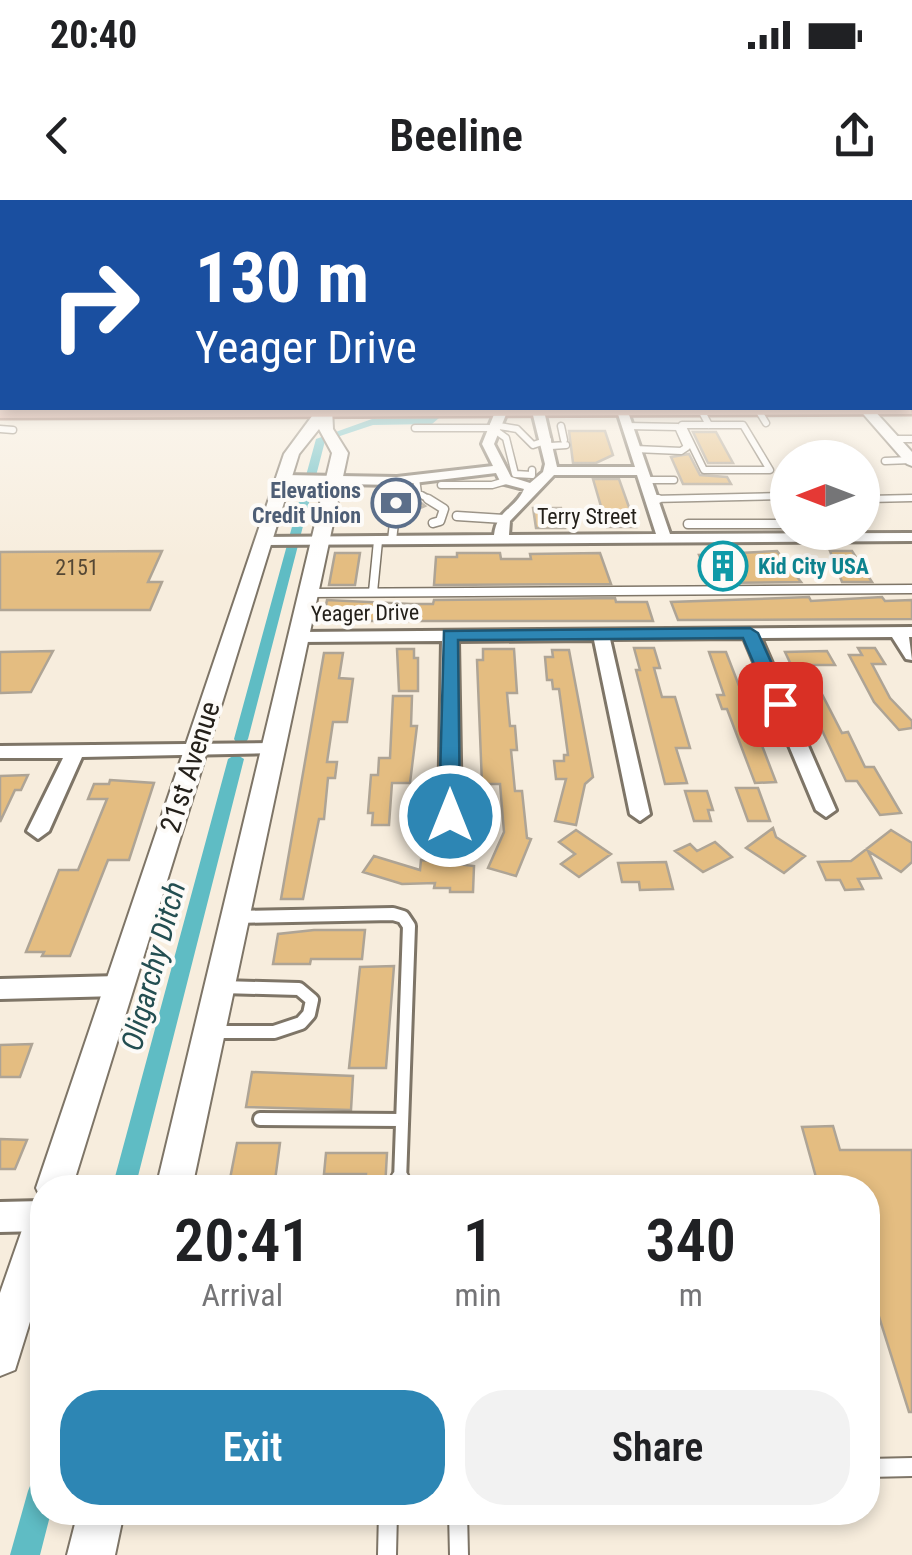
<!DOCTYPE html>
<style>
body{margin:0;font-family:"Roboto Condensed",sans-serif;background:#f2f2f2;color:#202124;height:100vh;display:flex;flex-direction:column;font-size:38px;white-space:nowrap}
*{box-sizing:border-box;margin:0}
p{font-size:32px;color:#757577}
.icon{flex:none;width:55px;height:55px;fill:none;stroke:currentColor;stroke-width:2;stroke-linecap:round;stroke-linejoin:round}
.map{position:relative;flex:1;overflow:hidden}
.sheet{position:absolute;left:30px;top:975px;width:850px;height:350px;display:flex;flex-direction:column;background:#fff;border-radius:40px;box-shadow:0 5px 15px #0003}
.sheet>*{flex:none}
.guide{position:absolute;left:0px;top:0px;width:912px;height:210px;box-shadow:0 5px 15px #0003;background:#1a4fa0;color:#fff;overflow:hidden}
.needle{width:65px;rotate:270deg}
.fabs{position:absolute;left:770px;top:240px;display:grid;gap:20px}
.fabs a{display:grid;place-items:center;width:110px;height:110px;border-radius:50%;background:#fff;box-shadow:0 5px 15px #0003;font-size:50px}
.pin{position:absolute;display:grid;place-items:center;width:85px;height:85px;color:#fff;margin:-42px;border-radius:20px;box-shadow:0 5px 15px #0006}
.me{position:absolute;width:110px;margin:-55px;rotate:0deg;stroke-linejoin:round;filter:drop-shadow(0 0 8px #0008)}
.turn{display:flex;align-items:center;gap:35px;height:210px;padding:0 30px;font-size:45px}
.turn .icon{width:130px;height:130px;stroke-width:2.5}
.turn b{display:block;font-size:70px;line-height:85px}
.eta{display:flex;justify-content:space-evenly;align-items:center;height:170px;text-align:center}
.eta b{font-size:60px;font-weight:600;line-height:70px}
.primary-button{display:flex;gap:20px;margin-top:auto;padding:20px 30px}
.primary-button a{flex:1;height:115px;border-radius:40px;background:#2d86b4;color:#fff;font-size:40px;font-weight:600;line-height:115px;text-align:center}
.primary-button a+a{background:#f2f2f2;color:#202124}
.status{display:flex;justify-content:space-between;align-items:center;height:70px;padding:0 50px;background:#fff;direction:ltr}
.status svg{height:28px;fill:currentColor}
header{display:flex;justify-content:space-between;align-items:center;height:130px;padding:0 30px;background:#fff;font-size:45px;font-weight:600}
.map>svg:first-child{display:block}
</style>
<div class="status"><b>20:40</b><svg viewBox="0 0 49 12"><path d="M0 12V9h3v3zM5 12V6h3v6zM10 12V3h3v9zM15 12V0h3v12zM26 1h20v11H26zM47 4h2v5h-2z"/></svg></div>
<header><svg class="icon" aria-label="back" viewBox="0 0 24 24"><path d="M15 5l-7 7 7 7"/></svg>Beeline<svg class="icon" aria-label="share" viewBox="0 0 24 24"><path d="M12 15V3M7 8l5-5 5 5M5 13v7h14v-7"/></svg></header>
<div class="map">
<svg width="912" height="1355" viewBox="0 0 912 1355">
<rect width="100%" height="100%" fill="#f7eddd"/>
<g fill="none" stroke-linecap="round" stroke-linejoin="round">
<!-- canal -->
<path fill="#5fbcc4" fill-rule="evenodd" d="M435,215L439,218L432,224L373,225L325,241L248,539L246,542H236L234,539L316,239L372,219L430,218Z
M236,554L244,559L135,988H112L228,559Z
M42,1277V1312H51L40,1355H10L28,1291L32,1281Z"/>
</g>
<!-- building -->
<path fill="#e4bd81" stroke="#aea495" stroke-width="2.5" d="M569,231H605L613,255L596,263H573Z
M693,232H716L733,263H708Z
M689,254L700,275L727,277L731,284H683L671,257Z
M593,279H619L636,327H607Z
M402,292L412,296L425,306L409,313L385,311V299Z
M533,308H561L565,328H536Z
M162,351L148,382H162L150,410H0V352Z
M777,351L801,382L711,383L699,355Z
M830,351H852L872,382H842Z
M335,353H360L355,385H329Z
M457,353H500L501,359H531L530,354L600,353L611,384L434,385L436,357H457Z
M809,397L811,401L882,397L885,401L912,400V419L678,420L671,402Z
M615,398L616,402H647L653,421H323L327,400L411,404H433L434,400Z
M634,448H654L660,468H654L662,497H675L690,548H676L687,583L665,584L636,470H640Z
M858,448H875L885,464H872L890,498L912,521V528L899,530L874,502L849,455H862Z
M397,449H414V458H418V491H399Z
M483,449H514L517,493H507L510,526H515L517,550H511L515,591H522L527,638L531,639L516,676L488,668L504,632L500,584H482L477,460H483Z
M552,450H569L593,577L585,584L576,625L555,621L566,579H556L554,561H564V555H568L559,489H553L552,480H547L545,457H553Z
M53,451L31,492L0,493V452Z
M827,451L835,465H807L842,533L848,532L865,567H874L901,613L880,615L857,581H846L785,452Z
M709,452H726L776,582L755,583L727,509H722L717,495H724Z
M324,453H343L339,478L353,479L347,522H333L327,562H337L335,578H328L324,619H319L303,699H281Z
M393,496H412L411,526H417L410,583H392L389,625H372L373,613H368L371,575H378L379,558H390Z
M28,575L21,590H15L0,622V576Z
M110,580L154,583L129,660H108L70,756H42L44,752H26L59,670H78L107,599H88L94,584H109Z
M736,588H758L770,621H748Z
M685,591H707L713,610H708L711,621H694Z
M773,628L776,637L805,656L784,673L746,648Z
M576,630L611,654L579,677L561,664L575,654L559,642Z
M891,630L912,643V662L901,672L868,651L881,678L858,679L863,689L845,690L840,680H826L818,662L851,661Z
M715,642L732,657L703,672L675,651L690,644L697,651Z
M374,656L420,670L421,660L474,666L473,692H450V688H434L435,683L402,684L363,672Z
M666,662L673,689L640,690L639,682H622L618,663Z
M314,730H365L362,759H311L310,764H273L278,734Z
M394,766L386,868H349L360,767Z
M32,844L20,877H0V845Z
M252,872L353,876L351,910L246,907Z
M833,926L840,950H912V1212H909L875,1104H868V988H819L802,927Z
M0,939L27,940L15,969H0Z
M237,943H280L274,988L229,984Z
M326,953H387L385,988H365L366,974H324Z"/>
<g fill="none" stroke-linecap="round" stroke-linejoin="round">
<!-- service-far3 casing -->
<g stroke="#7e7567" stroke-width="9">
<path id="service-far3" d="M701,210L709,225
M758,210L766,223
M493,225L517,229L533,245L548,240
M682,225H743L770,270H704Z
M561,226L564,240
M627,226L678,227L687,247L681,251L635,249
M415,228H492L506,238L515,274L532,275V270
M0,229L13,230
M893,239H912
M551,246L566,245
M885,261L911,260
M416,279L418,293L432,301
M645,280H674
M441,285H492L509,280
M652,299L782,296L786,301
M868,299L912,298"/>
</g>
<!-- service-far2 casing -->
<g stroke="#7e7567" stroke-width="11">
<path id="service-far2" d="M428,299L444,309L440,321L433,323
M652,299H658
M784,299L788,305
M868,299H874
M457,316L504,319
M688,324H787
M392,340L394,323
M373,392L378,341
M309,393L912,389"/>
</g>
<!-- service-far1 casing -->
<g stroke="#7e7567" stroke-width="18">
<path id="service-far1" d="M235,717L393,714L403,717L409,726L400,981
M214,832H274L301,823L309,814L312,800L299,789L222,787
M260,919L402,920"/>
</g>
<!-- service casing -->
<g stroke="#7e7567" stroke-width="22">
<path id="service" d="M400,988V979
M868,1268L912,1267
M458,1312L459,1355
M387,1355L388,1312"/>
</g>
<!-- minor casing -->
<g stroke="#7e7567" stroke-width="6">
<path id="minor" d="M0,177H2V183H0Z
M538,208L544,211L557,267H635L617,211L627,209L670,334L912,333V341L263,345L256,341L263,337L494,335C497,309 515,310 524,289L501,283L496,273L397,285L283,283L277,279L283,275L397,277L493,266L482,244L495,212L501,209L507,212L494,244L511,277L530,283L543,272L545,264L532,211ZM554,275H637L656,334L509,335L510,321Z
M912,427V437H909L912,460L906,459L892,437L761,438L836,610L826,617L816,610L744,438L610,439L650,614L640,621L630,614L594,440L458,441L461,617L450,624L439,617L442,441L299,442L291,437L299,432Z
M273,543L283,549L280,553L82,557L49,631L38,639L27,631L63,558H0V546Z
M119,776L128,779L132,786L128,793L119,796L0,799V779Z
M42,1001V1031L0,1032V1002Z"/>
</g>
<!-- tertiary casing -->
<g stroke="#7e7567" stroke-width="4">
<path id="tertiary" d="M318,208H332L333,229L348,253L192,988H156L332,253L319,229L299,254L72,988H42V1001L36,988L284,254Z
M858,208H872L912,252V266L907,264Z
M42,1004V1083L15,1170L0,1176V1093L29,1010Z
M78,1312H124L115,1355H67Z"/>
</g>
<!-- trunk casing -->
<g stroke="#9a614f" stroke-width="5">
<path id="trunk" d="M910,204L912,214L0,218V208H910Z"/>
</g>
<!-- service-far3 -->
<use href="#service-far3" stroke="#fff" stroke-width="6"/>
<!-- service-far2 -->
<use href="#service-far2" stroke="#fff" stroke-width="8"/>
<!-- service-far1 -->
<use href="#service-far1" stroke="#fff" stroke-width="12"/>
<!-- service -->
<use href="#service" stroke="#fff" stroke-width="18"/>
<!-- minor -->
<use href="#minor" fill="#fff" fill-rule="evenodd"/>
<!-- tertiary -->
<use href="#tertiary" fill="#fff" fill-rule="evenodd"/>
<!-- trunk -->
<use href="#trunk" fill="#e09c8a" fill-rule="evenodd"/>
</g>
<!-- sky -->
<linearGradient id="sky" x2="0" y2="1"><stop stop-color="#71b7da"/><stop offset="0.47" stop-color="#fbf7f0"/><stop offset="1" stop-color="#fbf7f0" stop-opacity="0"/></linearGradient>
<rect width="912" height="359" fill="url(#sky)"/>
<!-- route -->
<path fill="#2d86b4" stroke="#1d5775" stroke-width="2.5" d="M750,428L758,433L790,504L787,508H774L771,504L743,438L458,440L460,616L450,624L442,622L439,616L444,431Z"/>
<!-- icons -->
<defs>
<g id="bank-ring" transform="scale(2.5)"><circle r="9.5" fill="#fdfbf8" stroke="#5c6f8a" stroke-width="1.5"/><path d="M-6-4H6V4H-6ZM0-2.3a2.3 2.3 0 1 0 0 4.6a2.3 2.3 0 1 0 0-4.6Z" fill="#5c6f8a"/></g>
<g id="building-ring" transform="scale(2.5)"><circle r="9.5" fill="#fdfbf8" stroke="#0f9aa8" stroke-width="1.5"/><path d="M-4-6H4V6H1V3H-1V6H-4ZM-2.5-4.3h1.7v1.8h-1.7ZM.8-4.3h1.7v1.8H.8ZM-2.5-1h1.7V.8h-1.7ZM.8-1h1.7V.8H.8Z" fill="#0f9aa8"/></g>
</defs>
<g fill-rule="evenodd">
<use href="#bank-ring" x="396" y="303"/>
<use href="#building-ring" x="723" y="366"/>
</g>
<g text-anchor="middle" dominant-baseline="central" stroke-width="8" stroke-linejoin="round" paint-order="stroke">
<!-- far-service labels -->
<g font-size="22" font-weight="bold" fill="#4e5e75" stroke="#fdfbf8" text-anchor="end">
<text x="361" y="290">Elevations<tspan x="361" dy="25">Credit Union</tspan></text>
</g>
<!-- far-street labels -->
<g font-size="22" fill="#24201a" stroke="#fdfbf8">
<text x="587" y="316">Terry Street</text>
<text transform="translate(365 413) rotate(-1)">Yeager Drive</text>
</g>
<!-- far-culture labels -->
<g font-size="22" font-weight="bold" fill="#0d838f" stroke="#fdfbf8" text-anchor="start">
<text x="758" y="366">Kid City USA</text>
</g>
<!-- number labels -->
<g font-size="22" fill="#544734">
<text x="77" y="367">2151</text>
</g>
<!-- street labels -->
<g font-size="28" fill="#24201a" stroke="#fdfbf8">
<text transform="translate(190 567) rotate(-72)">21st Avenue</text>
</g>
<!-- water labels -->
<g font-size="30" font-style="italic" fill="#234e51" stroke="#fdfbf8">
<text transform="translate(153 766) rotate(-75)">Oligarchy Ditch</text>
</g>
</g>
</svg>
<div class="fabs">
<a><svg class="needle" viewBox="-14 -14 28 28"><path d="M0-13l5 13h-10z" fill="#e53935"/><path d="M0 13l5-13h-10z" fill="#757577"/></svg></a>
</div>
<div class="pin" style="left:780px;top:504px;background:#d93025"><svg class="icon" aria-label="arrive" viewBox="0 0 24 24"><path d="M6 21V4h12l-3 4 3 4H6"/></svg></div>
<svg class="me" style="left:450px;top:616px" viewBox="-20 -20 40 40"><circle r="17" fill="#2d86b4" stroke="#fff" stroke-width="3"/><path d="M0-11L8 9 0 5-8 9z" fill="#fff"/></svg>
<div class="guide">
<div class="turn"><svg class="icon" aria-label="right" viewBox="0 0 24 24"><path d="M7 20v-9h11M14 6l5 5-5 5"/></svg><div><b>130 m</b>Yeager Drive</div></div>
</div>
<section class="sheet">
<div class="eta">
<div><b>20:41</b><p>Arrival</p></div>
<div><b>1</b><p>min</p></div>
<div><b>340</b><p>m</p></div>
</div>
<div class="primary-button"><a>Exit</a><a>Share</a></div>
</section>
</div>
